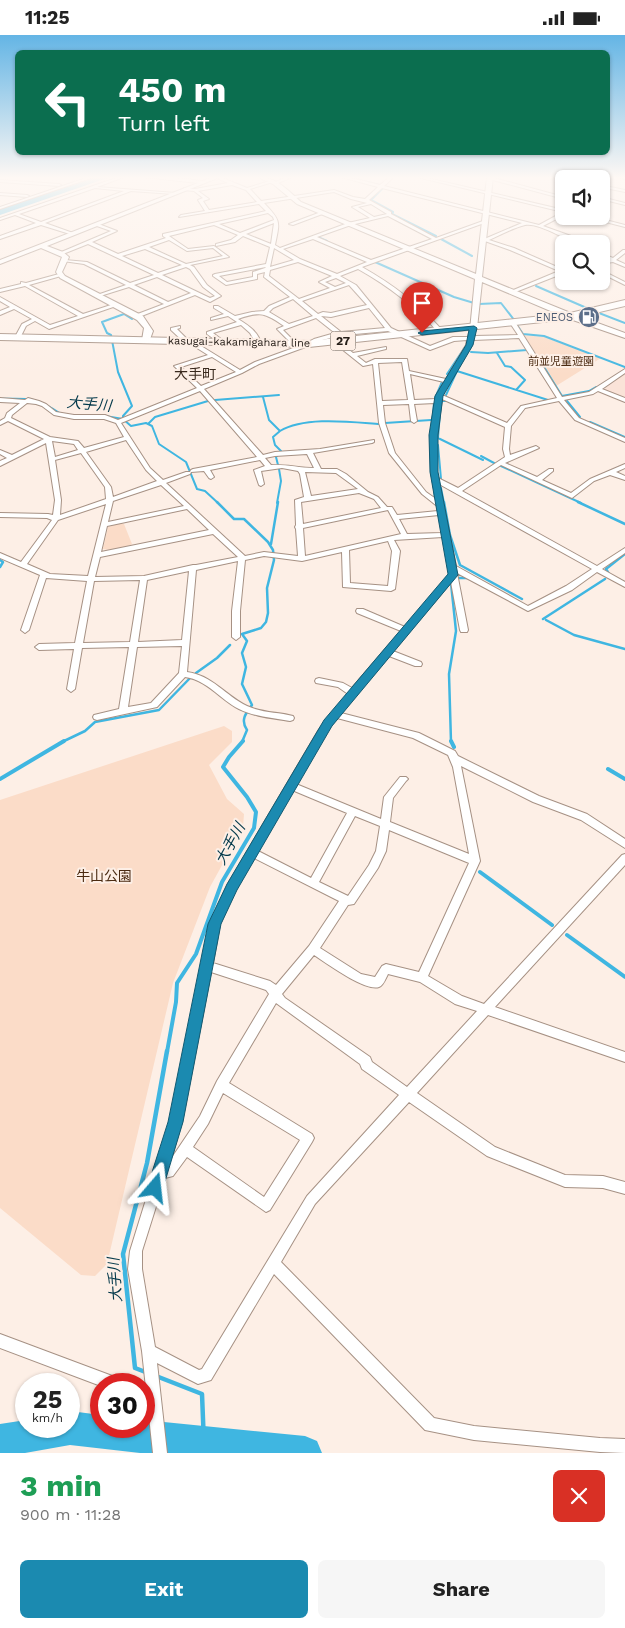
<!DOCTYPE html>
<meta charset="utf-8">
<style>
body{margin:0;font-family:"Work Sans","Noto Sans JP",sans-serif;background:#f6f6f6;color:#222;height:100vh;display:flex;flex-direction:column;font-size:19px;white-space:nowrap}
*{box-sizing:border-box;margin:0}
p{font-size:16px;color:#767676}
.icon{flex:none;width:28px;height:28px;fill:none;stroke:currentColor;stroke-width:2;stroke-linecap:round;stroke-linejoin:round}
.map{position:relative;height:1418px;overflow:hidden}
.details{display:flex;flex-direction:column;background:#fff;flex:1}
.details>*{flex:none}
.hud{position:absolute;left:15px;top:15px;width:595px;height:105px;border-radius:8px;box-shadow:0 1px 4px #0004;background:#0b6e4f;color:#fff;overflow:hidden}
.tools{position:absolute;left:555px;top:135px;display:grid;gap:10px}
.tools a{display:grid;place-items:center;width:55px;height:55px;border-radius:8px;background:#fff;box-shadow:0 1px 4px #0004;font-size:25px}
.speed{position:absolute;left:15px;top:1338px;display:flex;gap:10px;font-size:25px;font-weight:700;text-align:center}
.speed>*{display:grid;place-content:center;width:65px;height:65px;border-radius:50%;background:#fff;box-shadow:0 1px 4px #0004;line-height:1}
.speed small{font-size:12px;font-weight:400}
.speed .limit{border:8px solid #d22;background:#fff;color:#111}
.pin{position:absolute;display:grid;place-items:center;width:42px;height:42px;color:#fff;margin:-51px -21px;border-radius:50% 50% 50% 0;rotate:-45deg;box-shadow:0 0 5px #0007}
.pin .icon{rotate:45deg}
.me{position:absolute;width:55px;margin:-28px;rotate:17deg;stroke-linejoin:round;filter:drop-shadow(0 0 4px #0008)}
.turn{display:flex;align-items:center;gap:18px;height:105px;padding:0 20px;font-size:22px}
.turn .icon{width:65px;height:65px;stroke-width:2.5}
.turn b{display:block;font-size:35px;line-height:42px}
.round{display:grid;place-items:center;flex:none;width:52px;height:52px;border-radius:8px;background:#f6f6f6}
.headline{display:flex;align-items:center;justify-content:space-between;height:85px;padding:0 20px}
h1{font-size:30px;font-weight:700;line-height:38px;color:#1e9e55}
.cta{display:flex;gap:10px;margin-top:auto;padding:10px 20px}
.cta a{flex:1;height:58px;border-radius:8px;background:#1b8ab0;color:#fff;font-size:20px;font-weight:700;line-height:58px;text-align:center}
.cta a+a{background:#f6f6f6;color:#222}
.status{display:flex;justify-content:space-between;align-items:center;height:35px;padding:0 25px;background:#fff;direction:ltr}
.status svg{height:14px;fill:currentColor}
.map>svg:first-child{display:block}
</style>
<div class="status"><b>11:25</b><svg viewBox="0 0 49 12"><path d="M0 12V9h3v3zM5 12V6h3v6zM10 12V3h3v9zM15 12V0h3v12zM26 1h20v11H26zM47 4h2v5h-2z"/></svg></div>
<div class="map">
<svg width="625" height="1418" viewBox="0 0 625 1418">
<rect width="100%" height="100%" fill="#fdefe6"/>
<!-- education -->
<path fill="#fae3d8" d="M625,339V364L603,354Z"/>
<!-- green -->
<path fill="#fbdcc8" d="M524,300L544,302L601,323L556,351Z
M120,488L124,489L132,509C125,513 111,516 103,514L108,492Z
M224,691L232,696V707L209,730L227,764L244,779L243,792L210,852L173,948L107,1229L95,1241L81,1240L0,1173V765Z"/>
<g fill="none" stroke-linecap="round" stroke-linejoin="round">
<!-- stream-far3 -->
<path stroke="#3fb6e1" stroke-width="2" d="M348,142L380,150
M383,153L371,165L393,177L392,179L436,201
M320,203L327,206
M441,204L472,221
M375,227L454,262L474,268
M536,251L589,274
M479,269L501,268L515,286
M599,278L625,288
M517,290L523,299L544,301L625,332
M471,317L488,318L527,315L526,313
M497,318L505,331L511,332L525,345L517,354
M544,332L562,361L589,356L596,352
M447,339L465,312
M446,360L457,336L548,365
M263,362L269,385L280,396L273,402L275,410L281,416L276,422L278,430
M435,363L442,347
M0,364C31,363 35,362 61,379
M215,365L279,360
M448,366H441L438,403L483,425
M567,366L580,382
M434,367L430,416L435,464
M105,381L123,384L131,391L146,388L152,391L159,409L186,427L197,454L205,456L218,468
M123,384V381L132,371L118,337L111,300L107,298L102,287L124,279L132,284
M590,387L625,402
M149,388L155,382L208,366
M385,388L431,385
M280,396C305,381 351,387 380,389
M438,410L441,444
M481,421L494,428
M501,431L581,468
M441,453L444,468
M277,468L281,446L279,434"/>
<!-- stream-far2 -->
<path stroke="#3fb6e1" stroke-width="2.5" d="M217,467L234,484H244L268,507L273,515L274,525L267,553L268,578L266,587L261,593L242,599L247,606L242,618L246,632L242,649L252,670C246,678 240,685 247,695L242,707
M444,467L450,500L460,530L522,564
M578,467L625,489
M271,509L278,467
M0,525L3,527L0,532
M609,539L606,534L625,519
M459,543H468
M543,584L605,544
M546,585L574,600L625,614
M196,638L217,623L230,610
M62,707L85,696L95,687L159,675L192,641
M451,707L449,639L456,596L451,548"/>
<!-- stream-far1 -->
<path stroke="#3fb6e1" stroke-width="4" d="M451,706L454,712
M608,734L625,744
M0,744L64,706
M480,837L552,890
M567,900L625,942
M167,1017L176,967L177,948L196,919L222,847L254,793L256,777L247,762L223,732L229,722L243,706"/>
<!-- stream -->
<path stroke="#3fb6e1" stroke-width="4.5" d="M148,1338L135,1333L123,1219L147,1128L167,1016
M156,1341L202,1359L204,1409"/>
<!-- river -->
<path fill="#3fb6e1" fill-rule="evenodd" d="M97,142H110L0,180V174Z
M70,1376L101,1380V1391H144V1385L305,1401L317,1406L322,1418H140L70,1410L25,1418H0V1389L26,1385V1391H69Z"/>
<!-- street casing -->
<g stroke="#a69184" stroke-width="2">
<path id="street" d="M89,142H94L0,174V172Z
M119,142H124L97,152L176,158L174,159L131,156L45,188L73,198V200L41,190L0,204V201L36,188L15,180L0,185V183ZM95,153L124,156L41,187L19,179Z
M215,142H220L247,153L273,145V147L250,154L261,166L334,155L353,162L365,164L378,152L341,142H347L380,150L390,142H394L384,151L539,190L563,177L417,142H423L564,175V180L543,191L571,201L585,209C570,209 540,187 525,190C513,193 500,200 489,205L514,213L564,235V238L513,258L511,257V256L559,236L510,215L482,205L522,188L382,153L369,165L391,177V179L436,203L483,186L487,187L362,232C392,249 419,269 442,295V297H438C415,271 388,251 358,234L340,241L356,250L391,293L430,311L453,302H468L470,293L473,291L476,293L474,301L518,300L510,288L515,287L562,362L589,357L625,334V338L602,354L625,363V367L598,356L593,359L564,365L579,383L625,403V407L575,385L559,366L525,373L511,391L509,414L510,420L536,411L539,413L505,428L537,442L549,434H553V436L542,445L571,458L590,444L625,429V433L616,437L625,441V445L610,440L594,446L572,463L501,430L462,456L597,531L625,513V518L602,534L625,547V552L597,537L572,555L528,576L457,538L468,595L467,597H461L460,595L451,547L393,616L421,627L422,629L421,631H415L389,621L341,678L419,698L455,716L458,721L539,761L587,779L625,804V813L581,785L533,767L461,731L480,826L428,941L462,961L484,969L622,820L625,819V830L495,972L625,1017V1027L488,980L417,1058L495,1112L565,1140L603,1141L625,1147V1159L603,1153L565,1152L487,1121L409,1067L315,1169L281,1227L434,1383L474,1391L600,1403L625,1404V1418L600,1417L474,1405L425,1395L274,1239L211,1345L198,1349L157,1328L167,1418H153L142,1316L128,1234L130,1216L170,1087L210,889L228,849L318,696L348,659L338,652L316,648L315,646L316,644L319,643L343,648L352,653L401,596L357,578L356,576L357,574H363L405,592L450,539L443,502L394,505L400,516L395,554L391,556L343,552L342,517L302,526L264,521L245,525L240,576V602L236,605L232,602V576L238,526L196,535L187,637C212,640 226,661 247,671C262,678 278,677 293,681L294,683L293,685L290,686C273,683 255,682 239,674C221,665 207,645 185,642L157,672L97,685L94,684L93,682L94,680L119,674L129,612L82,613L75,654L71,657L67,654L74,614L39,615L35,612L39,609L75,608L87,546L46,543L29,595L25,598L21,595L40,540L0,523V518L21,527L52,485L47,483L0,482V478L48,479L53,480L55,465L46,408L0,431V426L7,423L0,419V415L12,420L44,404L8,386L0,390V386L5,383L7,378L20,368L0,367V363L25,365L28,363L39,366L46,369L56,377L74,380H105L118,385L197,353L174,331L208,320L189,308H185L171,295V293L180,291V293L177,294L189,306H193L240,335L255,327L307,308L314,304L335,298L316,283L283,295L297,309L294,311L277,294L284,291C265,278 261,276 238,284C248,290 260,298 261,310H257L250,298L241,290L213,298L225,307V309H221L207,299V297L237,287L228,281L211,285V283L224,279L214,273V271H218L235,281L252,277L264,276L269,271L290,262L264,242L265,237L257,239V244L226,250L213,241V240L215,239L266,229L270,212L243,201L235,207L216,211V209L231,205L238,200L214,190L169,201L188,214L214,211L229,222L190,230L194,232L207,250L221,261L210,267L195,260L139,282H135V280L164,269L129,252L97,262V260L126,250L84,229L63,226L65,225L87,227L130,248L154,240L88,209L63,219L59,218L111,196L94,190L96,188L117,196L92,207L118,219L166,203L163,201V199L266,176L259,169L179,182L181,180L205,176L198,165L203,163L194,156L184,155V153L195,154L228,148ZM232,150L246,155L257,167L209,175L203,166L209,164L198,156ZM334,157L351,164L367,168L352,172L370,183L348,188L280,213L275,210C280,186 281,186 264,168ZM371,169L387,179L374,182L358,172ZM268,178L273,182L274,185L240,198L219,189ZM388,181L432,204L371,225L317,202L351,190ZM274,188L271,209L246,199ZM313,204L367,227L337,239L300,224L283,214ZM169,205L187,216L213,213L223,221L186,229L149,212ZM274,213L294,225L270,232ZM145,214L182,230L158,238L122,221ZM298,227L332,241L319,247L330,253L299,264L269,241L270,235ZM186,232L190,234L203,252L215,261L210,263L162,240ZM266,232L265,233L253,237V242L227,247L219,241ZM157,242L191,258L168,267L134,250ZM336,243L346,248L335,252L325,247ZM349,250L367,270L331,278L323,277L318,279L302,266ZM293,264L313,281L289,289L269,277L273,273ZM369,273L385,293L341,297L321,281L331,282ZM388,296L430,315L454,306L467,305L466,310L446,344L409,336L407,324H375L366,328L357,321L386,314V312L353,318L338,306L333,307L363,331L373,329L379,388L389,418L422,459L437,471L438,476L397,480L392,472H387L378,462L368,457L346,439L337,434H321L313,418L372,408L374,407V405L320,414L275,417L263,420L204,354L242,338L259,329L311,310L318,306L339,301L349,308L352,306L344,300ZM519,303L557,363L521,371L507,388L442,360L472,310L473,305ZM212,322L236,337L201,351L181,332ZM402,327L408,365L382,366L378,328ZM410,339L444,347L436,361V364L414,365ZM200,356L257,422L193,434L191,435L190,437H186L163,445L150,433L121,388ZM442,364L505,392L503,414L505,422L458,453L438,443L437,437V401ZM27,368L36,369L42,371L54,380L74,384H104L116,388L124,402L84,413L78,406L50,402L11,383L12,380ZM435,368L431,401V437L436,464L426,457L395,418L385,388L383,370L409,369L411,386L414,388L417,386L414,369ZM126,405L146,435L157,446L113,462L111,452L86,417ZM52,406L74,409L78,415L55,422ZM81,418L105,452L106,464L60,480L61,465L55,425ZM307,419L314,433C299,433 285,429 271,430L265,423L275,421ZM260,425L265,431L254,435L259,450L261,451L264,449L261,436L282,433L298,436L300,439L304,462L295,465L296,490L295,492L296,494L298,521L264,517L245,521L166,448L190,439L191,437L204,436L209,443L211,444L214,442L210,435ZM305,437L336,438L358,454L311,461ZM439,449L592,534L566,551L528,571L456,531ZM161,450L184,471L108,487L113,466ZM359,458L374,464L381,473L303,489L301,467ZM106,469L88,541L50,539L27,529L58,485ZM187,474L209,495L101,517L107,491ZM388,475L401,499L305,521L303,493ZM439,480L442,498L407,499L399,484ZM213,499L238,522L196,530H193L144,541L95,542L100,522ZM388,506L392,516L388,551L350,548L349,515ZM189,536L182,605L138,607L147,545ZM140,545L130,607L83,608L94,546ZM182,611L179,638L151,668L128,672L137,612ZM337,683L413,703L448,720L453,732L469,819L390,787L393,763L406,746L408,744L406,742H400L384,762L381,784L296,749L324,700ZM292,755L347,778L311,843L258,816ZM355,781L380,791L376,816L369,830L348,861L319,847ZM389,795L469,828L419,937L386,929L382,931L375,942L361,939L320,913L348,870L354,869L378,833L386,816ZM254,823L339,866L309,911L276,950L270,946L213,928L220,889L236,854ZM314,920C326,928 366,957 379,952C383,951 386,943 388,939L420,947L455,969L477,976L407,1052L372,1027L370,1022L285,963L282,959ZM211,937L266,955L269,959L217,1046L200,1081L171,1124L182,1087ZM276,968L360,1029L362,1034L399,1060L307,1161L202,1334L199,1335L155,1312L142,1234V1216L165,1143L173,1141L187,1122L266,1177L270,1175L312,1107L314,1103L312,1099L229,1048ZM223,1058L300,1105L264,1162L193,1112L208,1089Z
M287,142H292L276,149L273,148Z
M490,142L564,162V164L489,144Z
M550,142H560L564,145V148L557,143Z
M604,142H608L601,147V144Z
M619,142H625V144L620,143Z
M0,145L59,149L61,150L59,151L0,147Z
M601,150L625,155V157L601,152Z
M0,158L27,160L29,161L27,162L0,160Z
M601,162L625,168V170L601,164Z
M321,177L325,178L293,190L289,189Z
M582,181H590L625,190V192Z
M623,215H625V218L616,225L625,229V232L613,227L601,229V227L609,225L601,221V218L613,223Z
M601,235L625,247V250L601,238Z
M59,239H61V241L29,250L83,279L114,269L119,270L49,294L35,286L26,291L20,303H16L15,302L22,289L32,284L14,274L0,280V276L10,272L0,266V262L50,290L78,281L25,251L0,257V254L21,249V247L26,248Z
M0,1299L115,1342L120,1344L122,1349H101V1351L0,1313Z"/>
</g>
<!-- secondary casing -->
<g stroke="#a69184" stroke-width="2">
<path id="secondary" d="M144,142H167L203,146L212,142H220L47,211L63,217L69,222L62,237L65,241L143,281L153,296L149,307L142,305L144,293L137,285L60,243L56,237L62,222L41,213L0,229V225L198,148Z
M258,142C275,141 289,156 301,167L476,239L487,142H493L482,242L573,279L625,298V303L567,283L482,247L477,293L470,295L475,244L297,169L273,149Z"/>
</g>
<!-- primary casing -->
<g stroke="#a69184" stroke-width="2">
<path id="primary" d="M625,265V271L570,284L309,312L0,305V299L309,306L570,278Z"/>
</g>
<!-- street -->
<use href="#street" fill="#fff" fill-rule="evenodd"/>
<!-- secondary -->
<use href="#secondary" fill="#fff" fill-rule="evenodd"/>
<!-- primary -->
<use href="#primary" fill="#fff" fill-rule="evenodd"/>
</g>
<!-- sky -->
<linearGradient id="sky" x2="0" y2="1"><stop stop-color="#64b5e5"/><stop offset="0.42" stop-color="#fef8f4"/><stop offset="1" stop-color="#fef8f4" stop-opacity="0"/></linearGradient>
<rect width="625" height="340" fill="url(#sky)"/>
<!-- route -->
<path fill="#1b8ab0" stroke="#125a72" d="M474,291L477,293L473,310L443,361L438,400V437L458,540L332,691L237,855L221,889L183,1087L163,1153L161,1159L155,1161L149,1159L147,1153L168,1087L208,889L227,849L324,685L448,539L430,437L429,400L435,361L466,310L469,295L422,300L418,298L422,296Z"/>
<!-- icons -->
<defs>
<g id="fuel-disc" transform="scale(1.125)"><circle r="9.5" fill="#5c6f8a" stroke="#fdefe6"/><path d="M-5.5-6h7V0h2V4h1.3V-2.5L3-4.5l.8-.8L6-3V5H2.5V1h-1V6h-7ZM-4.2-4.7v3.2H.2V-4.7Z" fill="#fff"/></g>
</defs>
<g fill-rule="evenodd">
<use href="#fuel-disc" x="589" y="282"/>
</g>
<g text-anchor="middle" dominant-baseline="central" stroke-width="4" stroke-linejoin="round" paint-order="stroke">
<!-- far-service labels -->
<g font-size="11" fill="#4e5e75" stroke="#fdefe6" text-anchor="end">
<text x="573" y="282">ENEOS</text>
</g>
<!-- far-street labels -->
<g font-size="11" fill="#241d17" stroke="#fdefe6">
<text transform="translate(239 307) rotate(1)">kasugai-kakamigahara line</text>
</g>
<!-- far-park labels -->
<g font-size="11" fill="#4b2b12" stroke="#fdefe6">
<text x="561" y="326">前並児童遊園</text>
</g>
<!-- shield labels -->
<rect fill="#fdefe6" stroke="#655c55" stroke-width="1" x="330.5" y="296.5" width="25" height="19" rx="4"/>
<g font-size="12" font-weight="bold" fill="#241d17">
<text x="343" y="306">27</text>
</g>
<!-- far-quarter labels -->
<g font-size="14" fill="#39291d" stroke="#fdefe6">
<text x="195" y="339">大手町</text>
</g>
<!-- park labels -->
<g font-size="14" fill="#4b2b12" stroke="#fdefe6">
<text x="104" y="841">牛山公園</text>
</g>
<!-- water labels -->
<g font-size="15" font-style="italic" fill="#02384a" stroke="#fdefe6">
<text transform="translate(89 369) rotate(5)">大手川</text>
<text transform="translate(230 809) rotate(-61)">大手川</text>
<text transform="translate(115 1245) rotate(-94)">大手川</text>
</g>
</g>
</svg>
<div class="tools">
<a><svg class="icon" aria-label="sound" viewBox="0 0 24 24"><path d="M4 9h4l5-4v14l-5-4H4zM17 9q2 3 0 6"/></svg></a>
<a><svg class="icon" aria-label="search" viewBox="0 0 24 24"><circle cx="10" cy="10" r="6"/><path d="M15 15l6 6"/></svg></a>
</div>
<div class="speed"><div>25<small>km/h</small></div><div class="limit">30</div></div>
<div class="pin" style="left:422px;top:298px;background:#d93025"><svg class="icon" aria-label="arrive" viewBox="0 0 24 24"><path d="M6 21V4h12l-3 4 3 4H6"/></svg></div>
<svg class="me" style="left:155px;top:1153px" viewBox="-20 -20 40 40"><path d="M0-17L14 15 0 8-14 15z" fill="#1b8ab0" stroke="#fff" stroke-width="4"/></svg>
<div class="hud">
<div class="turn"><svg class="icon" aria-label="left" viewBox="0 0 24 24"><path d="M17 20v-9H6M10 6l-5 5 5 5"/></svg><div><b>450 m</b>Turn left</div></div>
</div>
</div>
<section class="details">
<div class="headline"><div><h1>3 min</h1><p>900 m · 11:28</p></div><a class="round" style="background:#d93025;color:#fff"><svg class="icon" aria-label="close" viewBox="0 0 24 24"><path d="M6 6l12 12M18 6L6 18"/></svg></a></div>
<div class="cta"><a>Exit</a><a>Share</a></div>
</section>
